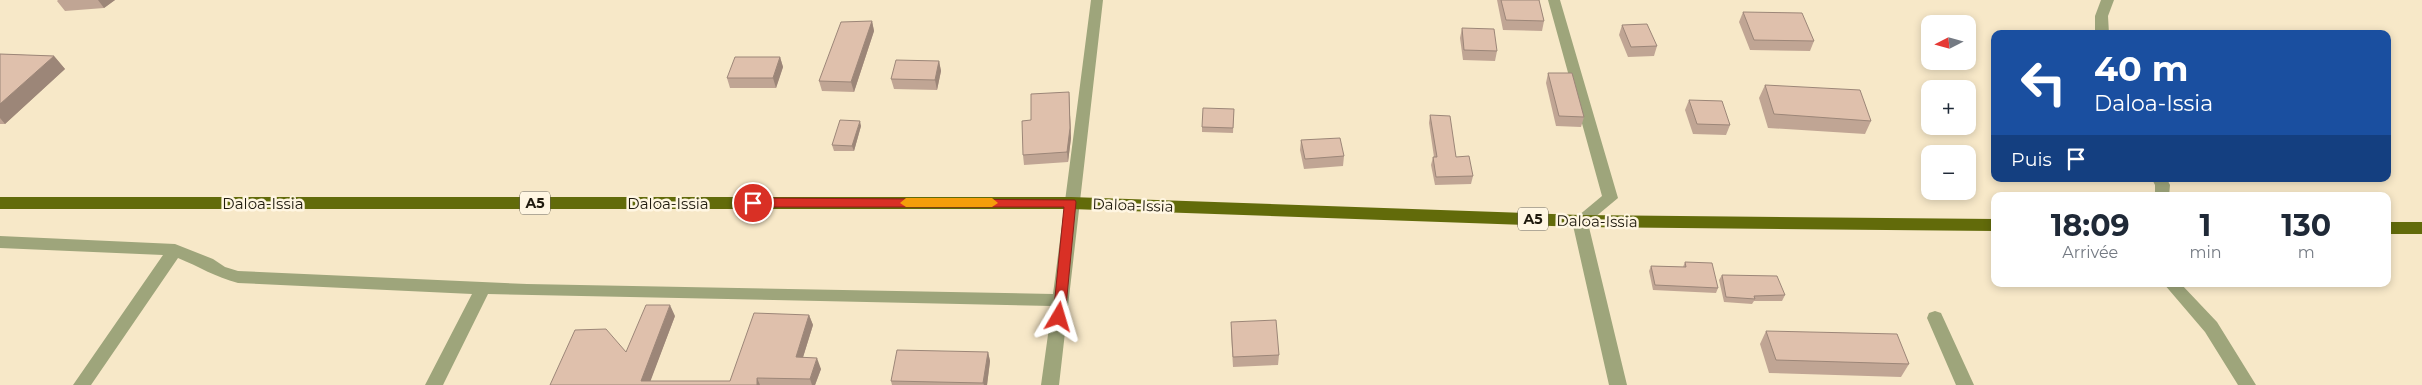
<!DOCTYPE html>
<html lang="fr">
<meta charset="utf-8">
<style>
body{margin:0;font-family:Montserrat,sans-serif;background:#f2f2f3;color:#1f2937;height:100vh;display:flex;flex-direction:column;font-size:19px;white-space:nowrap}
*{box-sizing:border-box;margin:0}
p{font-size:16px;color:#747a83}
.icon{flex:none;width:28px;height:28px;fill:none;stroke:currentColor;stroke-width:2;stroke-linecap:round;stroke-linejoin:round}
.map{position:relative;flex:1;overflow:hidden}
.panel{position:absolute;left:1991px;top:192px;width:400px;height:95px;display:flex;flex-direction:column;background:#fff;border-radius:10px;box-shadow:0 2px 8px #0003}
.panel>*{flex:none}
.top-card{position:absolute;left:1991px;top:30px;width:400px;height:152px;border-radius:10px;box-shadow:0 2px 8px #0003;background:#1a4fa0;color:#fff;overflow:hidden}
.needle{width:32px;rotate:264deg}
.fabs{position:absolute;left:1921px;top:15px;display:grid;gap:10px}
.fabs a{display:grid;place-items:center;width:55px;height:55px;border-radius:10px;background:#fff;box-shadow:0 2px 8px #0003;font-size:25px}
.pin{position:absolute;display:grid;place-items:center;width:42px;height:42px;color:#fff;margin:-21px;border:2px solid #fff;border-radius:50%;box-shadow:0 1px 5px #0007}
.me{position:absolute;width:55px;margin:-28px;rotate:7deg;stroke-linejoin:round;filter:drop-shadow(0 0 4px #0008)}
.turn{display:flex;align-items:center;gap:18px;height:105px;padding:0 20px;font-size:22px}
.turn .icon{width:65px;height:65px;stroke-width:2.5}
.turn b{display:block;font-size:35px;line-height:42px}
.then{display:flex;align-items:center;height:48px;padding:0 20px;background:#0003;gap:10px;font-size:19px}
.eta{display:flex;justify-content:space-evenly;align-items:center;height:85px;text-align:center}
.eta b{font-size:30px;font-weight:700;line-height:35px}
.map>svg:first-child{display:block}
</style>
<div class="map">
<svg width="2422" height="385" viewBox="0 0 2422 385">
<rect width="100%" height="100%" fill="#f7e8c8"/>
<g fill="none" stroke-linecap="round" stroke-linejoin="round">
<!-- street -->
<path fill="#9ea57b" fill-rule="evenodd" d="M1091,0H1103L1059,385H1041L1052,306L488,294L443,385H425L472,294L238,283C215,277 200,267 178,258L91,385H73L163,255L0,248V236L175,244L213,259L225,267L238,271L527,284L1053,294Z
M1548,0H1560L1618,198L1588,223L1627,385H1609L1572,221L1602,196Z
M2101,0H2114L2108,16L2109,34H2095V16Z
M2152,179H2167L2170,185L2169,196H2155V185Z
M2164,284H2181L2217,322L2256,385H2238L2205,332Z
M1935,311L1941,313L1974,385H1956L1927,318L1929,313Z"/>
<!-- primary -->
<path fill="#626b0a" fill-rule="evenodd" d="M0,197H1071L1580,215L1995,219V231L1580,227L1071,209H0Z
M2388,222H2422V234H2388Z"/>
</g>
<!-- wall -->
<path fill="#c0a594" d="M58,0H115L104,8L65,11L57,1Z
M1497,0H1539L1544,21L1542,31L1503,30Z
M1743,12L1814,41L1810,51L1750,50L1739,22Z
M872,21L874,31L854,92L822,91L819,81Z
M1622,25L1657,46L1654,56L1628,57L1619,35Z
M1462,28L1497,51L1495,61L1463,60L1460,38Z
M0,54L54,56L65,69L5,124H0Z
M780,57L783,67L776,88H730L727,78Z
M939,61L941,71L937,90L894,89L891,79Z
M1548,73L1584,117L1581,127L1556,126L1546,83Z
M1765,85L1871,121L1865,134L1768,128L1759,98Z
M1069,92L1071,138L1068,162L1024,165L1023,155Z
M1689,100L1730,125L1726,135L1693,134L1685,110Z
M1234,109L1233,133L1202,132V127Z
M1430,115L1456,157L1473,176L1471,184L1435,185L1431,165L1433,157H1434L1429,123Z
M861,126L854,151H834L832,145Z
M1301,140L1344,156L1343,166L1304,169L1300,150Z
M1685,262L1718,288L1716,293L1653,290L1649,271L1651,266L1683,267Z
M1722,275L1785,295L1782,301H1754L1752,304L1724,302L1719,280Z
M809,315L813,325L803,357L821,369L815,385H550L626,352L675,316L650,381H730Z
M1231,322L1279,355L1278,365L1233,367L1231,332Z
M1766,331L1909,364L1901,377L1769,373L1760,344Z
M988,352L990,361L987,385H892L891,381Z"/>
<!-- shaded-wall -->
<path fill="#9c8678" d="M98,0H115L104,8Z
M872,21L874,31L854,92L851,82Z
M54,56L65,69L5,124L0,118V104Z
M780,57L783,67L776,88L773,78Z
M939,61L941,71L937,90L935,80Z
M1069,92L1071,138L1068,162L1067,152Z
M860,121L861,126L854,151L852,146Z
M670,305L675,316L649,385L641,381Z
M809,315L813,325L800,367L796,357Z
M988,352L990,361L987,385H984L983,383Z
M817,358L821,369L815,385H812L810,379Z
M757,378L760,385H757Z"/>
<!-- building -->
<path fill="#dfc0ac" stroke="#9c8678" d="M1501,0H1539L1544,21L1506,20Z
M1743,12L1802,13L1814,41L1754,40Z
M872,21L851,82L819,81L841,22Z
M1647,24L1657,46L1631,47L1622,25Z
M1462,28L1494,29L1497,51L1464,50Z
M0,54L54,56L0,104Z
M735,57H780L773,78H727Z
M896,60L939,61L935,80L891,79Z
M1548,73H1572L1584,117L1559,116Z
M1765,85L1860,90L1871,121L1774,114Z
M1069,92L1070,128L1067,152L1023,155L1022,121L1031,120V94Z
M1689,100L1722,101L1730,125L1697,124Z
M1203,108L1234,109L1233,128L1202,127Z
M1430,115L1450,116L1456,157L1469,156L1473,176L1436,177L1433,157H1437Z
M840,120L860,121L852,146L832,145Z
M1340,138L1344,156L1305,159L1301,140Z
M1685,262L1712,263L1718,288L1655,285L1651,266L1686,267Z
M1722,275L1777,276L1785,295L1754,296L1755,299L1726,297Z
M646,305H670L641,381H730L754,313L809,315L796,357L817,358L810,379L757,378V385H550L575,330L606,329L626,352Z
M1276,320L1279,355L1233,357L1231,322Z
M1766,331L1897,334L1909,364L1776,360Z
M897,350L988,352L983,383L891,381Z"/>
<!-- route -->
<path fill="#d93025" stroke="#8d1f18" d="M753,198L1075,200L1076,202L1065,317L1059,322L1053,317L1064,207H753L748,203Z"/>
<!-- slow -->
<path fill="#f59e0b" d="M906,198H992L998,203L992,207H906L900,203Z"/>
<g text-anchor="middle" dominant-baseline="central" stroke-width="5" stroke-linejoin="round" paint-order="stroke">
<!-- shield labels -->
<g fill="#fff6e2" stroke="#625c4e" stroke-width="1">
<rect x="520" y="191.5" width="30" height="23" rx="4"/>
<rect x="1518" y="207.5" width="30" height="23" rx="4"/>
</g>
<g font-size="14" font-weight="bold" fill="#1f1a0e">
<text x="535" y="203">A5</text>
<text x="1533" y="219">A5</text>
</g>
<!-- street labels -->
<g font-size="15" fill="#1f1a0e" stroke="#fff6e2">
<text x="263" y="203">Daloa-Issia</text>
<text x="668" y="203">Daloa-Issia</text>
<text transform="translate(1133 205) rotate(2)">Daloa-Issia</text>
<text transform="translate(1597 221) rotate(1)">Daloa-Issia</text>
</g>
</g>
</svg>
<div class="fabs">
<a><svg class="needle" viewBox="-14 -14 28 28"><path d="M0-13l5 13h-10z" fill="#e53935"/><path d="M0 13l5-13h-10z" fill="#747a83"/></svg></a>
<a>+</a>
<a>−</a>
</div>
<div class="pin" style="left:753px;top:203px;background:#d93025"><svg class="icon" aria-label="arrive" viewBox="0 0 24 24"><path d="M6 21V4h12l-3 4 3 4H6"/></svg></div>
<svg class="me" style="left:1059px;top:317px" viewBox="-20 -20 40 40"><path d="M0-17L14 15 0 8-14 15z" fill="#d93025" stroke="#fff" stroke-width="4"/></svg>
<div class="top-card">
<div class="turn"><svg class="icon" aria-label="left" viewBox="0 0 24 24"><path d="M17 20v-9H6M10 6l-5 5 5 5"/></svg><div><b>40 m</b>Daloa-Issia</div></div>
<div class="then">Puis<svg class="icon" aria-label="arrive" viewBox="0 0 24 24"><path d="M6 21V4h12l-3 4 3 4H6"/></svg></div>
</div>
<section class="panel">
<div class="eta">
<div><b>18:09</b><p>Arrivée</p></div>
<div><b>1</b><p>min</p></div>
<div><b>130</b><p>m</p></div>
</div>
</section>
</div>
